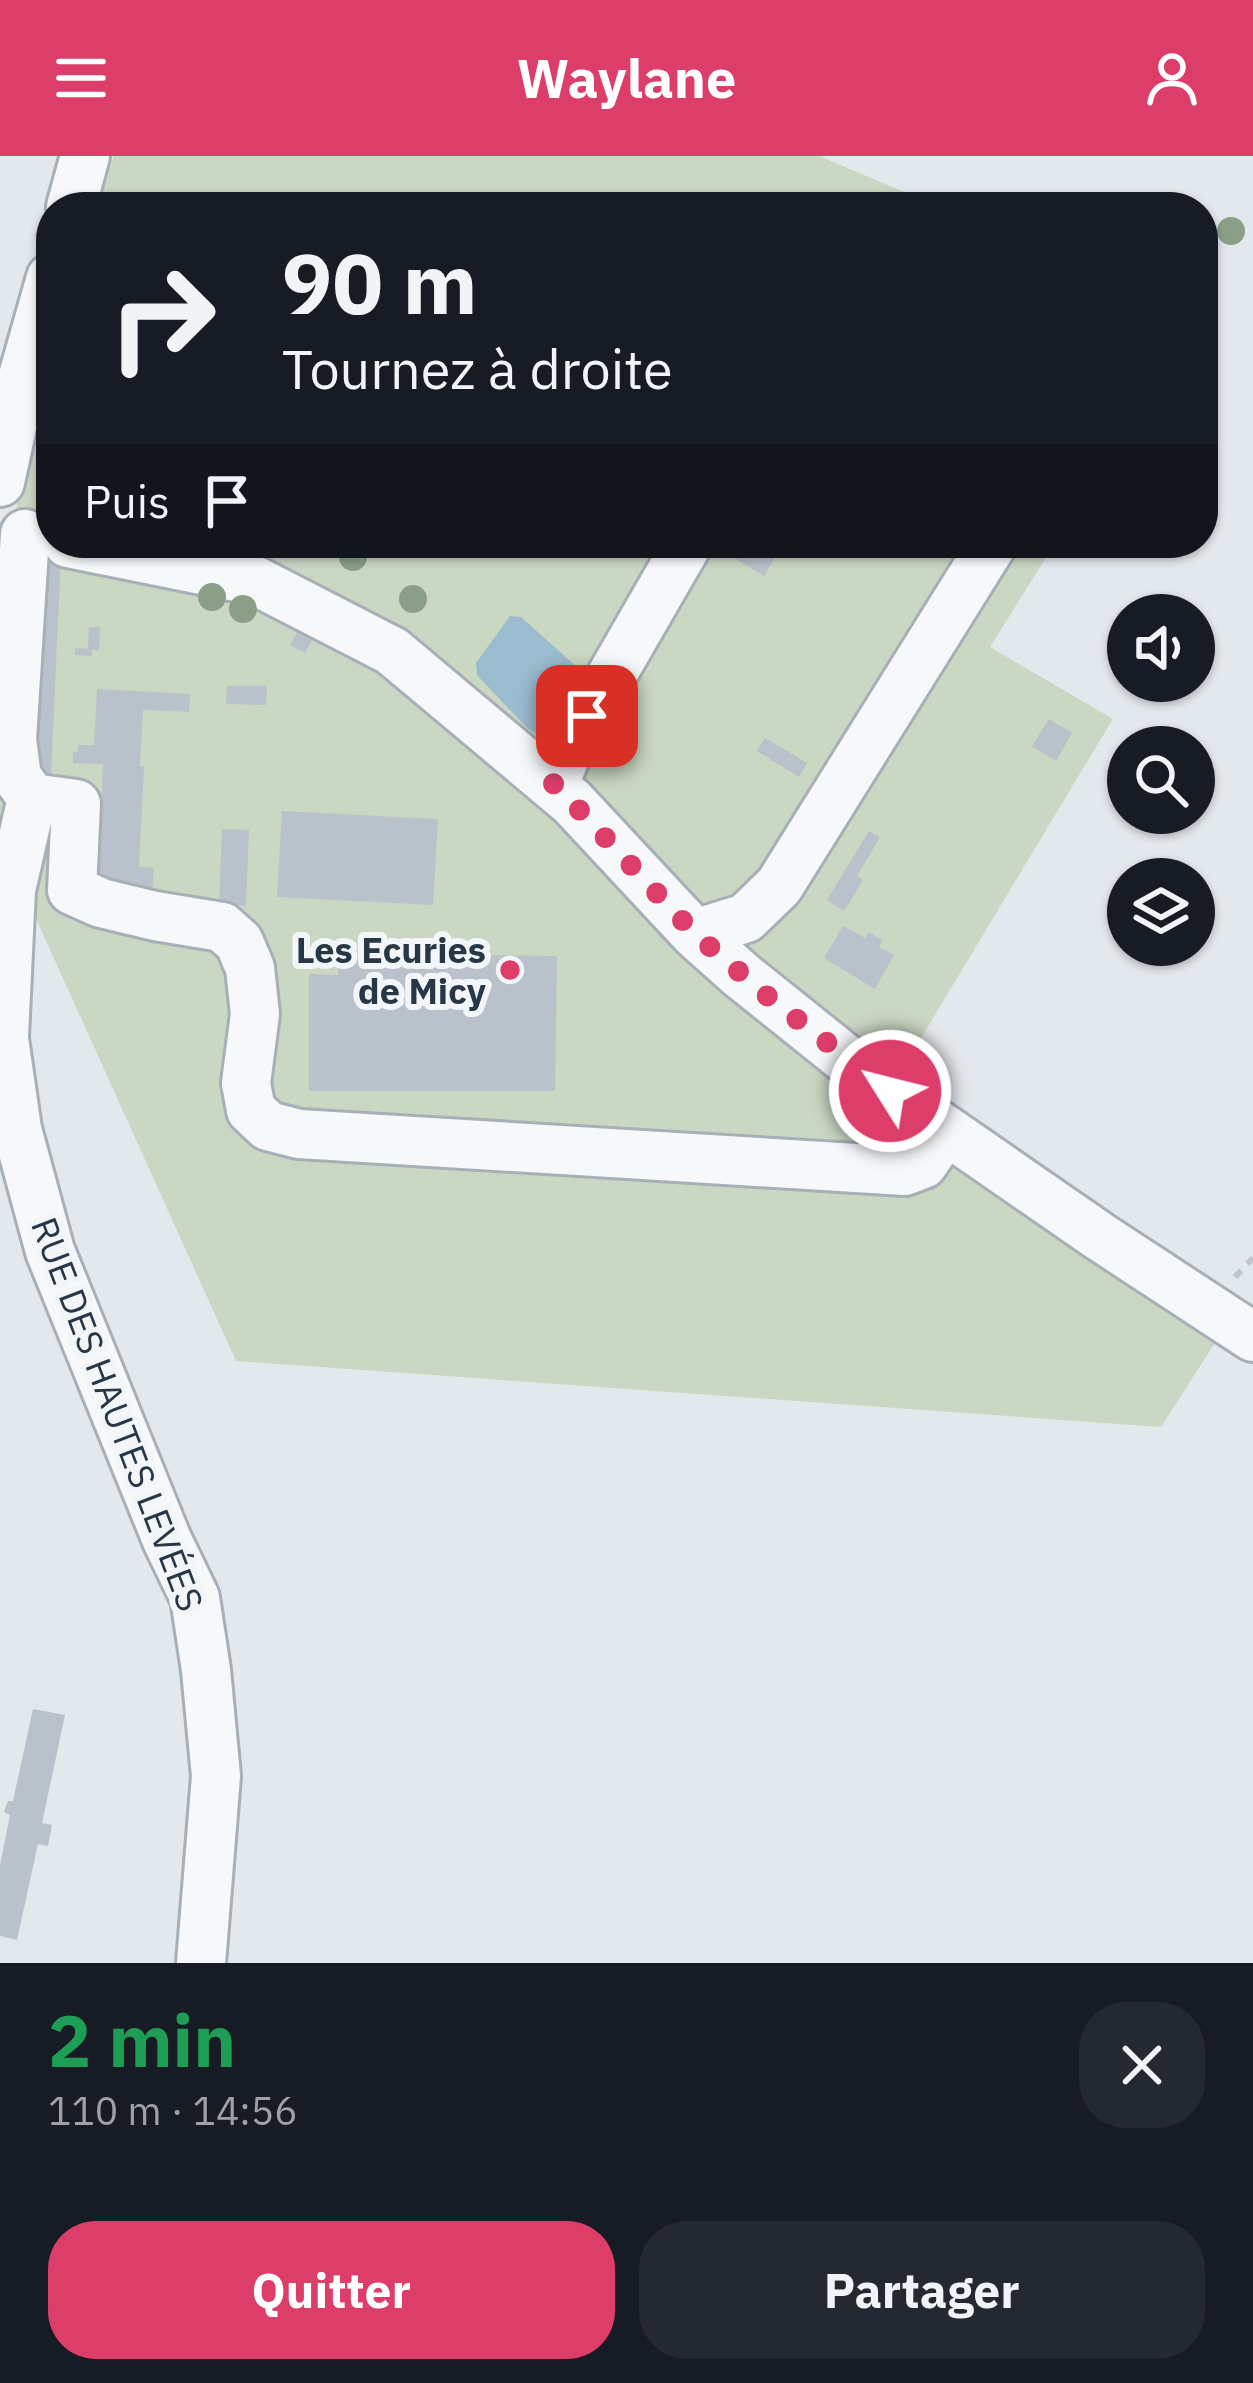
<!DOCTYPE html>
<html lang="fr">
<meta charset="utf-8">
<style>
body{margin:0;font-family:"IBM Plex Sans",sans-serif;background:#242831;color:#f1f3f6;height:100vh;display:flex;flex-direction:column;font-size:45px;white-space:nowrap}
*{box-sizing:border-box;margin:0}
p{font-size:39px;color:#9ea1a6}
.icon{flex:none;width:66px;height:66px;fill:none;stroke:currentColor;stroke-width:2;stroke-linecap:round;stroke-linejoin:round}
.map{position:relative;height:1807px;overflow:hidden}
.sheet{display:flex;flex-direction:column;background:#171b24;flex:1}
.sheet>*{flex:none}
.banner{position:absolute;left:36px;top:36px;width:1182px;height:366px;border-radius:48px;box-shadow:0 3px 9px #0004;background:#171b24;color:#f1f3f6;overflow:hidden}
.tools{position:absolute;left:1107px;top:438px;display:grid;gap:24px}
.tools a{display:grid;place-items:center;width:108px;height:108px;border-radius:50%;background:#171b24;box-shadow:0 3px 9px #0004;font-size:60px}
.pin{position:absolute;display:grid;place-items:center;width:102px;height:102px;color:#fff;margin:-51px;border-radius:24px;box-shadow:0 6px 18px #0006}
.me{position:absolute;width:132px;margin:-66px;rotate:306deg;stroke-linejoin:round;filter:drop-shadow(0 0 9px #0008)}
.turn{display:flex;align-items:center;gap:42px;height:252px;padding:0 48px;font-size:54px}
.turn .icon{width:156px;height:156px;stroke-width:2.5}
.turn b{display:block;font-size:84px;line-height:102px}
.then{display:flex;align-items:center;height:114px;padding:0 48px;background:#0003;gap:24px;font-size:45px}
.round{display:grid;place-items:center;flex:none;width:126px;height:126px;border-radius:48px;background:#242831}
.overview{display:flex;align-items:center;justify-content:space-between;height:204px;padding:0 48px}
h1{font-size:72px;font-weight:700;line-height:90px;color:#1e9e55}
.action{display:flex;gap:24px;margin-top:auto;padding:24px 48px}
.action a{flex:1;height:138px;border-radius:48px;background:#dc3d69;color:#fff;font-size:48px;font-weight:700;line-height:138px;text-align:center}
.action a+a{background:#242831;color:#f1f3f6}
header{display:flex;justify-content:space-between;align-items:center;height:156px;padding:0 48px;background:#dc3d69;color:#fff;font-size:54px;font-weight:700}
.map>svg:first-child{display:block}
</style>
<header><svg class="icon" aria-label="menu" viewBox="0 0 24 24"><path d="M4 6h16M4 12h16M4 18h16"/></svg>Waylane<svg class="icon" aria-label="person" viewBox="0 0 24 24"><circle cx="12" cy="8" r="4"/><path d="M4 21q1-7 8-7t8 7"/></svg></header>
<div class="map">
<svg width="1253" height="1807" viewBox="0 0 1253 1807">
<rect width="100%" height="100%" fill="#e3e8ec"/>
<!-- green -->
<path fill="#cad7c3" d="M114,0H819L940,51H98Z
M51,206V387H1055L990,491L1113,563L883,945L1224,1173L1161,1271L236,1205L0,683V624L19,311Z"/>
<!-- water -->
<path fill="#9bbbcf" d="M510,460L521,461L578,512L580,530L540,579L528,573L477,519L476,507Z"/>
<!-- building -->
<path fill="#b9c1cb" d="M180,387H268L264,405Z
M709,387H783L764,420Z
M36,396L61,397L51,621L32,620Z
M304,464L319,472L305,497L290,489Z
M89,471H100L99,494H92V500L75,499V492L88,493Z
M227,530H267L266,549L226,548Z
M97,533L190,538L189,556L143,554L140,610H144L139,711L154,712L152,734L97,732L103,608L73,607V596H78V589H94Z
M1049,563L1072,577L1056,605L1032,590Z
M765,582L807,607L799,621L757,595Z
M282,655L438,663L433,749L277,741Z
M222,673L249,674L246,750L219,749Z
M869,675L880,681L857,720L863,724L844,755L827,744Z
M843,770L865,782L869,776L882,784L879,791L894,799L875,833L824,802Z
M338,798L557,800L555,935H309V818L338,819Z
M33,1553L65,1559L42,1667L52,1669L48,1690L38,1688L17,1784L0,1780V1709L10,1659L4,1656L8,1645H13Z"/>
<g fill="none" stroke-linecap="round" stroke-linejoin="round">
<!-- minor casing -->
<g stroke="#a7afb7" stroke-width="54">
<path id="minor" d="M71,51L85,0
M0,326L22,224L51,122
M68,387L256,425L392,495L572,646L695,778L741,819L862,916L1099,1080L1253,1181
M553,629L568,595L688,387
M32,642L76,648L72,734L101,747L155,760L222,771L239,786L250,812L255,858L246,927L251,954L268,970L299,978L905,1015L923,1008L946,974
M695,778L746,762L779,730L993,387
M0,855L17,973L50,1095L167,1384L195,1442L206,1514L216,1620L201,1807
M4,880L11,734L32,642L17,621L12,584L25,378"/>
</g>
<!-- path -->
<path stroke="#c0c6cb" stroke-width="6" stroke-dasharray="9 9" stroke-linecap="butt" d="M1235,1121L1253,1102"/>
<!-- minor -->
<use href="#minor" stroke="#f6f8fa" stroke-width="48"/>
</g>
<!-- trees -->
<g fill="#8b9f87">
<circle cx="1231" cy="75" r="14"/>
<circle cx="353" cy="401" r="14"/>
<circle cx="212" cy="441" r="14"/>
<circle cx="413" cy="443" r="14"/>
<circle cx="243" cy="453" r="14"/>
</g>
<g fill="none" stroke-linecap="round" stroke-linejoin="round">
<!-- route -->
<path stroke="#dc3d69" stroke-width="21" stroke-dasharray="0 37.8" d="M587,560L568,595L553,629L572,646L695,778L772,844L890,935"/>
</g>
<!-- markers -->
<circle fill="#dc3d69" stroke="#f3f6f9" stroke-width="4.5" cx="510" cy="814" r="12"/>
<g text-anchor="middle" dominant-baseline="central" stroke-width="12" stroke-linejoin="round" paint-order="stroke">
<!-- poi labels -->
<g font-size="36" font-weight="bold" fill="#283746" stroke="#f3f6f9" text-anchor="end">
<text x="486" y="793">Les Ecuries<tspan x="486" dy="41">de Micy</tspan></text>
</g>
<!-- street labels -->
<g font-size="36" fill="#283746" stroke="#f3f6f9">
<text transform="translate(118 1258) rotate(69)">RUE DES HAUTES LEVÉES</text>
</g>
</g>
</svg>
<div class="tools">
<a><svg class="icon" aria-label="sound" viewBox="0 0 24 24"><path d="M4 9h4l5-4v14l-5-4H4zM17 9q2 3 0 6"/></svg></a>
<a><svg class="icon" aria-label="search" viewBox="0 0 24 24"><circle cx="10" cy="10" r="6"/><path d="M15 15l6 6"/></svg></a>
<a><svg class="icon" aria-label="layers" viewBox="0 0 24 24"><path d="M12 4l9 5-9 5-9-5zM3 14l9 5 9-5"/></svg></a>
</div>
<div class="pin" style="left:587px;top:560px;background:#d93025"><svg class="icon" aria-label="arrive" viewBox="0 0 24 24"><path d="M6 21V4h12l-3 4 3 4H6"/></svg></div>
<svg class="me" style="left:890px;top:935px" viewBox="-20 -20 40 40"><circle r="17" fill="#dc3d69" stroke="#fff" stroke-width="3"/><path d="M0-11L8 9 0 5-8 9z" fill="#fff"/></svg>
<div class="banner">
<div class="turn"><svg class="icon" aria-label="right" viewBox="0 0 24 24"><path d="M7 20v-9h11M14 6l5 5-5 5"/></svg><div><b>90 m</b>Tournez à droite</div></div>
<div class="then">Puis<svg class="icon" aria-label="arrive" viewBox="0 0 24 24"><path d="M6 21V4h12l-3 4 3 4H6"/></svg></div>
</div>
</div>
<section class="sheet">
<div class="overview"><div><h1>2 min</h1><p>110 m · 14:56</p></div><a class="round"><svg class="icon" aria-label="close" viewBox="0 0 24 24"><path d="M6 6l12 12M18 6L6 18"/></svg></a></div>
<div class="action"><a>Quitter</a><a>Partager</a></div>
</section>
